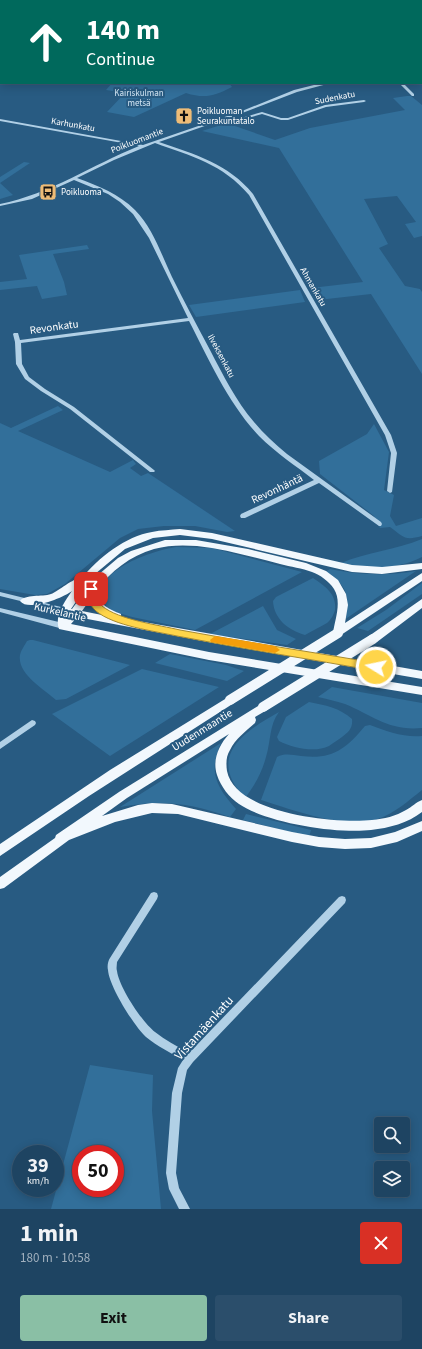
<!DOCTYPE html>
<meta charset="utf-8">
<style>
body{margin:0;font-family:"Source Sans 3",sans-serif;background:#2b4e6b;color:#f1f3f6;height:100vh;display:flex;flex-direction:column;font-size:15px;white-space:nowrap}
*{box-sizing:border-box;margin:0}
p{font-size:13px;color:#a1b0be}
.icon{flex:none;width:22px;height:22px;fill:none;stroke:currentColor;stroke-width:2;stroke-linecap:round;stroke-linejoin:round}
.map{position:relative;height:1209px;overflow:hidden}
.drawer{display:flex;flex-direction:column;background:#1e4462;flex:1}
.drawer>*{flex:none}
.guide{position:absolute;left:0px;top:0px;width:422px;height:84px;box-shadow:0 2px 10px #0003,0 0 0 1px #3c5c77;background:#00695c;color:#fff;overflow:hidden}
.fabs{position:absolute;left:374px;top:1117px;display:grid;gap:8px}
.fabs a{display:grid;place-items:center;width:36px;height:36px;border-radius:4px;background:#1e4462;box-shadow:0 2px 10px #0003,0 0 0 1px #3c5c77;font-size:20px}
.speed{position:absolute;left:12px;top:1145px;display:flex;gap:8px;font-size:20px;font-weight:700;text-align:center}
.speed>*{display:grid;place-content:center;width:52px;height:52px;border-radius:50%;background:#1e4462;box-shadow:0 2px 10px #0003,0 0 0 1px #3c5c77;line-height:1}
.speed small{font-size:10px;font-weight:400}
.speed .limit{border:6px solid #d22;background:#fff;color:#111}
.pin{position:absolute;display:grid;place-items:center;width:34px;height:34px;color:#fff;margin:-17px;border-radius:8px;box-shadow:0 2px 6px #0006}
.me{position:absolute;width:44px;margin:-22px;rotate:280deg;stroke-linejoin:round;filter:drop-shadow(0 0 3px #0008)}
.turn{display:flex;align-items:center;gap:14px;height:84px;padding:0 20px;font-size:18px}
.turn .icon{width:52px;height:52px;stroke-width:2.5}
.turn b{display:block;font-size:28px;line-height:34px}
.round{display:grid;place-items:center;flex:none;width:42px;height:42px;border-radius:4px;background:#2b4e6b}
.summary{display:flex;align-items:center;justify-content:space-between;height:68px;padding:0 20px}
h1{font-size:24px;font-weight:700;line-height:30px}
.button{display:flex;gap:8px;margin-top:auto;padding:8px 20px}
.button a{flex:1;height:46px;border-radius:4px;background:#8abfa5;color:#111;font-size:16px;font-weight:700;line-height:46px;text-align:center}
.button a+a{background:#2b4e6b;color:#f1f3f6}
.map>svg:first-child{display:block}
</style>
<div class="map">
<svg width="422" height="1209" viewBox="0 0 422 1209">
<rect width="100%" height="100%" fill="#285b82"/>
<!-- green -->
<path fill="#326f9a" fill-rule="evenodd" d="M31,0H204L205,1H30Z
M112,83H229L232,87C214,96 205,99 186,93L134,117L107,112L125,93L106,90Z
M407,96H411L422,105V236L414,238L405,224L416,222L397,196L364,199L388,244L379,248L405,286L420,289L422,292V374L371,294L318,300L311,288L363,282L279,148L202,131L221,125L235,126L275,140L310,128L405,110L393,98Z
M24,162L30,163L0,183L13,195L0,199V177Z
M87,245L89,249L53,254L64,282L67,295L42,299L37,286L0,290V282L27,279L19,255Z
M300,290L305,302L196,317L189,305Z
M58,406L63,410L18,431L110,472L133,460L136,464L130,468L141,476L148,473L235,531L227,532L195,526H164L138,529L120,538L65,584L47,594L35,595L0,589V423L11,428Z
M374,424L389,452L384,490L394,495L390,516L396,526L422,518V536C404,541 404,537 390,527L380,528L374,516L320,474L319,461L367,434Z
M422,539V557C397,570 368,569 341,563C367,552 396,550 422,539Z
M176,547L212,548L302,572L195,630L132,617L115,612L107,607L99,597C100,568 152,551 176,547Z
M330,569C361,575 385,576 416,571L344,620C351,597 347,584 325,572Z
M313,578C325,586 337,594 335,610C334,614 331,620 327,623C320,627 312,631 305,635C288,630 274,619 273,601L276,597Z
M422,583V594L368,631L357,628L386,610Z
M263,606L277,630L296,639L287,645L210,634Z
M30,640H33L130,665L66,699L56,700C44,689 17,674 20,655C21,650 25,645 27,641Z
M170,654L226,665L244,671L227,681L155,663Z
M142,669L219,687L110,756L52,714Z
M332,687L422,703V728C388,731 374,716 345,704C336,701 327,699 318,697Z
M309,702C325,705 340,708 352,719C353,728 349,732 342,737C338,740 333,743 329,746C315,753 293,748 279,741L277,737L286,717Z
M279,712C269,725 271,741 266,757C262,772 255,785 245,798C206,757 243,732 279,712Z
M370,725C386,731 405,738 422,736V790C408,801 395,813 378,819C346,830 293,810 261,800L277,757C285,753 292,755 301,756C332,760 346,749 365,726Z
M221,743C208,772 216,786 236,809L230,817C189,803 164,799 120,807Z
M246,814L311,830L309,837L243,820Z
M90,1065L153,1075L152,1111L161,1209H51ZM81,1154H115V1188H81Z"/>
<g fill="none" stroke-linecap="round" stroke-linejoin="round">
<!-- minor -->
<path fill="#b1d0e6" fill-rule="evenodd" d="M312,0H316L317,1H313Z
M421,41H422V44H421Z
M421,71H422V73H421Z
M0,80H1V83H0Z
M94,83H105L106,84L104,85Z
M322,83H331L297,92L224,120L231,121L262,112L281,118H288L325,105L364,100L366,101L364,102L326,107L288,120H281L262,114L231,123L219,121L159,142C194,154 229,164 253,194L391,435L397,453L392,492L390,493L387,491L391,453L385,435L249,195C223,164 191,156 155,143L114,160L77,178C99,186 119,194 135,210C153,228 161,254 172,277C184,301 197,326 210,350C223,375 236,401 254,422C264,434 275,444 287,454L381,522L382,524L381,526H379L319,483L245,518H241L240,516L241,514L314,480C296,466 276,453 259,436C228,403 209,360 189,321L21,343L22,364L29,377L45,389L74,407L154,470L155,471L154,472H150L70,409L41,391L25,379L16,364L15,342L13,334L14,333H18L20,340L188,318L149,238L133,214L120,202L108,194L74,180L32,199L0,206V204C50,194 92,165 139,146L0,121V119L143,145L242,111L294,90Z
M399,83H403L414,94V96H412Z
M0,592L65,608L69,610L65,612L0,596Z
M0,608L63,623L67,626L63,629L0,612Z
M32,720L35,721L36,723L35,725L0,749V742Z
M154,892L157,893L158,896L157,899L117,962C117,965 116,968 117,971C119,987 142,1022 155,1032C165,1040 177,1046 189,1053L339,897L342,896L345,897L346,900L345,903L193,1062L187,1070L182,1093L176,1173L179,1188L190,1209H179L169,1189L166,1173L172,1093L178,1068L183,1060C171,1053 157,1046 146,1037C134,1026 109,986 108,970C107,966 108,961 110,958L151,893Z"/>
<!-- major -->
<path fill="#f2f8fd" fill-rule="evenodd" d="M180,529L212,533L352,565L382,567L422,563V569L382,574L352,572L212,539L180,535L153,538L125,549L95,574L71,609H72L88,587L98,575L118,558L131,551L165,540H196L248,549L306,563L326,571L338,580L346,594L348,605L345,623L422,573V581L338,637L334,636L333,633C335,619 342,602 334,589C329,581 320,575 312,572C302,568 291,567 280,564C252,557 225,549 197,546C183,545 168,545 154,549C130,556 111,571 96,591C99,605 109,609 121,614V618L422,671V679L208,642L77,617L71,624L209,652L422,687V695L209,660L59,629C54,616 65,601 72,591C63,598 28,612 20,601C25,594 42,597 51,594C59,591 74,577 82,578C98,558 126,536 152,532C161,530 171,530 180,529ZM89,601L96,610L102,615L82,611Z
M422,599V608L377,642H369L368,639L369,636Z
M230,696L234,697L235,700L234,703L89,796L0,856V844L110,770Z
M263,703L267,704L268,707L267,710L255,717L256,720L255,723C246,731 235,739 230,750C226,756 226,764 227,771C235,814 336,824 372,820C384,819 396,816 406,810C412,807 416,802 422,800V812C408,823 389,828 371,830C337,834 267,823 239,804C229,797 221,787 217,775C212,760 219,745 229,734L127,798L102,816L138,805L152,803L172,804L292,832L319,837L345,839L371,838L395,832L422,821V831L397,842L371,848L345,849L319,847L292,842L178,814L152,813L115,822L69,840L4,888L0,889V877L55,838L56,835L119,792Z"/>
<!-- major-bridge -->
<path stroke="#f2f8fd" stroke-width="10" d="M230,700L338,633
M263,707L373,639"/>
</g>
<!-- route -->
<path fill="#ffd54a" stroke="#a68a30" d="M91,586L95,589C97,595 97,601 102,606C119,620 159,625 180,630C245,642 311,652 376,663L381,667L376,671C310,659 243,649 177,636C154,631 114,626 96,611C89,605 88,598 86,589Z"/>
<!-- slow -->
<path fill="#f59e0b" d="M215,636L275,646L280,650L275,653L211,642L210,640Z"/>
<!-- icons -->
<defs>
<g id="church-square" transform="scale(0.9)"><rect x="-9" y="-9" width="18" height="18" rx="4" fill="#eebc77" stroke="#285b82"/><path d="M-1.2-6h2.4v3.5h3.3v2.4h-3.3V6h-2.4V-.1h-3.3v-2.4h3.3Z" fill="#111"/></g>
<g id="bus-square" transform="scale(0.9)"><rect x="-9" y="-9" width="18" height="18" rx="4" fill="#eebc77" stroke="#285b82"/><path d="M-5-6H5V4H4V6H2V4H-2V6H-4V4H-5ZM-3.5-4V0h7V-4ZM-3.5 1.2v1.5H-2V1.2ZM2 1.2v1.5H3.5V1.2Z" fill="#111"/></g>
</defs>
<g fill-rule="evenodd">
<use href="#church-square" x="184" y="116"/>
<use href="#bus-square" x="48" y="192"/>
</g>
<g text-anchor="middle" dominant-baseline="central" stroke-width="4" stroke-linejoin="round" paint-order="stroke">
<!-- far-park labels -->
<g font-size="9" fill="#d4e7f5" stroke="#285b82">
<text x="139" y="93">Kairiskulman<tspan x="139" dy="10">metsä</tspan></text>
</g>
<!-- far-street labels -->
<g font-size="9" fill="#fff" stroke="#285b82">
<text transform="translate(335 98) rotate(-11)">Sudenkatu</text>
<text transform="translate(73 125) rotate(10)">Karhunkatu</text>
<text transform="translate(137 141) rotate(-21)">Poikluomantie</text>
<text transform="translate(313 287) rotate(60)">Ahmankatu</text>
<text transform="translate(221 356) rotate(62)">Ilveksenkatu</text>
</g>
<!-- far-poi labels -->
<g font-size="9" fill="#fff" stroke="#285b82" text-anchor="start">
<text x="197" y="111">Poikluoman<tspan x="197" dy="10">Seurakuntatalo</tspan></text>
<text x="61" y="192">Poikluoma</text>
</g>
<!-- street labels -->
<g font-size="11" fill="#fff" stroke="#285b82">
<text transform="translate(54 327) rotate(-8)">Revonkatu</text>
<text transform="translate(277 489) rotate(-25)">Revonhäntä</text>
<text transform="translate(60 612) rotate(13)">Kurkelantie</text>
<text transform="translate(202 730) rotate(-32)">Uudenmaantie</text>
</g>
<!-- near-street labels -->
<g font-size="13" fill="#fff" stroke="#285b82">
<text transform="translate(204 1028) rotate(-48)">Vistamäenkatu</text>
</g>
</g>
</svg>
<div class="fabs">
<a><svg class="icon" aria-label="search" viewBox="0 0 24 24"><circle cx="10" cy="10" r="6"/><path d="M15 15l6 6"/></svg></a>
<a><svg class="icon" aria-label="layers" viewBox="0 0 24 24"><path d="M12 4l9 5-9 5-9-5zM3 14l9 5 9-5"/></svg></a>
</div>
<div class="speed"><div>39<small>km/h</small></div><div class="limit">50</div></div>
<div class="pin" style="left:91px;top:589px;background:#d93025"><svg class="icon" aria-label="arrive" viewBox="0 0 24 24"><path d="M6 21V4h12l-3 4 3 4H6"/></svg></div>
<svg class="me" style="left:376px;top:667px" viewBox="-20 -20 40 40"><circle r="17" fill="#ffd54a" stroke="#fff" stroke-width="3"/><path d="M0-11L8 9 0 5-8 9z" fill="#fff"/></svg>
<div class="guide">
<div class="turn"><svg class="icon" aria-label="ahead" viewBox="0 0 24 24"><path d="M12 20V5M6 11l6-6 6 6"/></svg><div><b>140 m</b>Continue</div></div>
</div>
</div>
<section class="drawer">
<div class="summary"><div><h1>1 min</h1><p>180 m · 10:58</p></div><a class="round" style="background:#d93025;color:#fff"><svg class="icon" aria-label="close" viewBox="0 0 24 24"><path d="M6 6l12 12M18 6L6 18"/></svg></a></div>
<div class="button"><a>Exit</a><a>Share</a></div>
</section>
